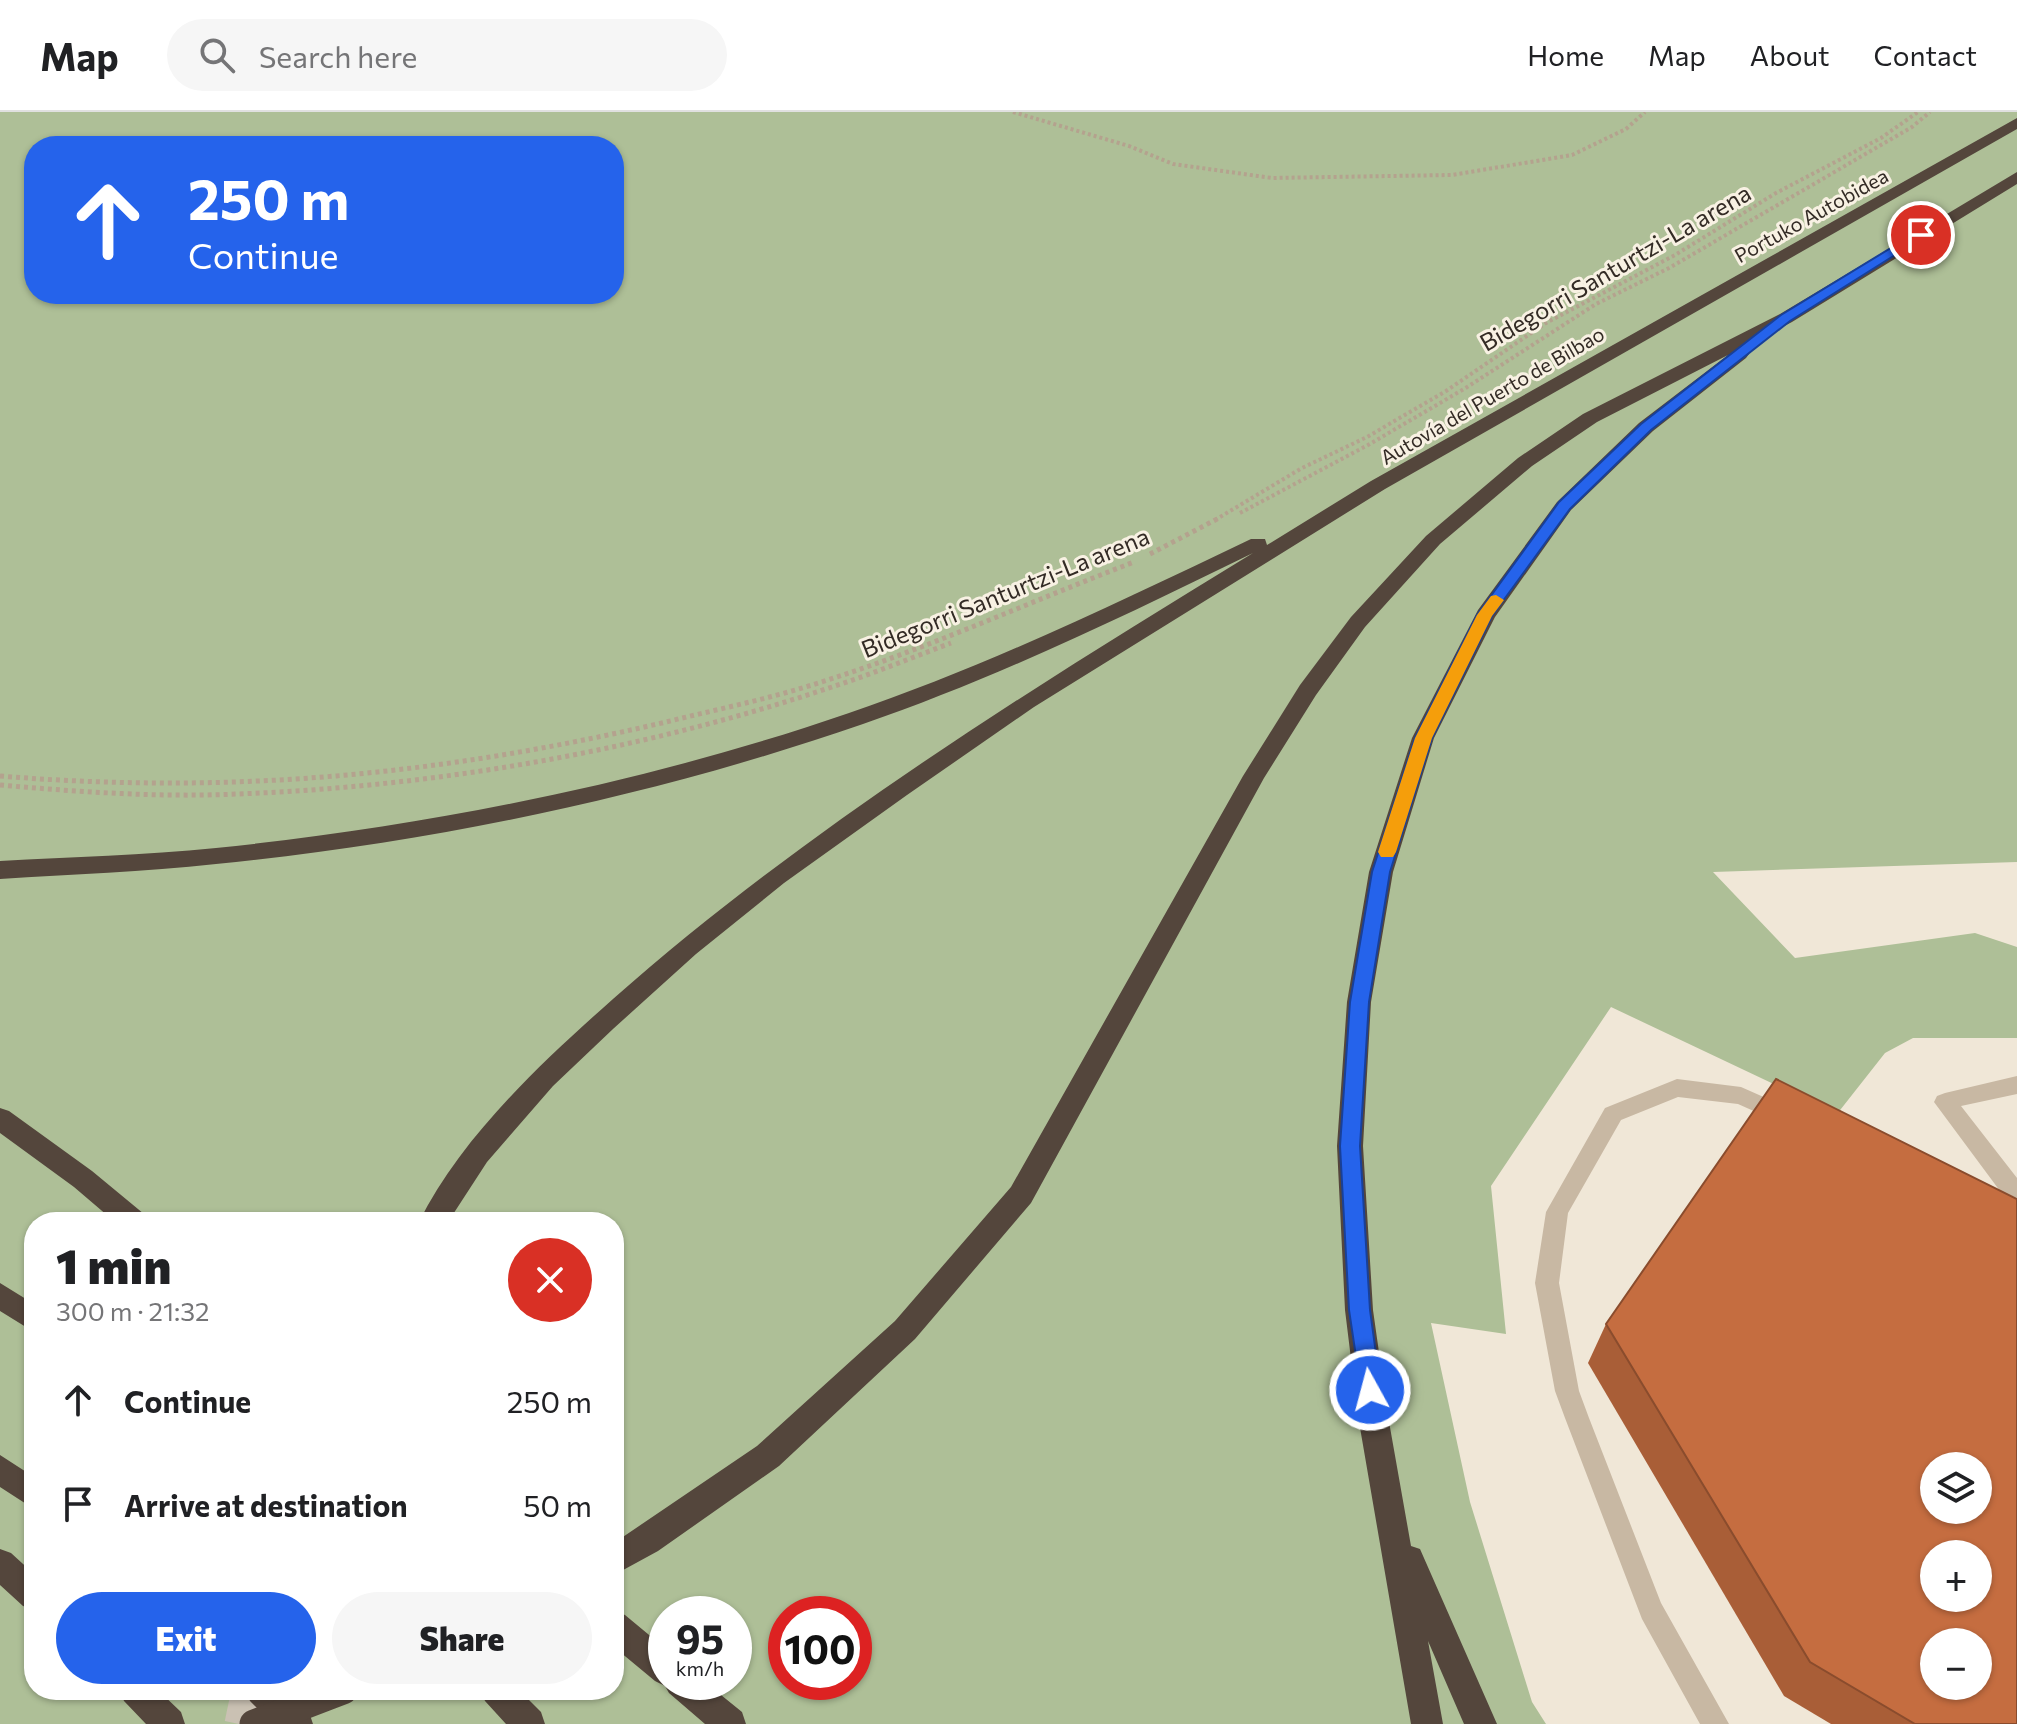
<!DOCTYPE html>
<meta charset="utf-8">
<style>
body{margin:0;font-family:Commissioner,sans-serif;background:#f6f6f6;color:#202124;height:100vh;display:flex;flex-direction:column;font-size:30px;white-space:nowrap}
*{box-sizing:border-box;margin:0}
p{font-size:26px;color:#757577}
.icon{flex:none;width:44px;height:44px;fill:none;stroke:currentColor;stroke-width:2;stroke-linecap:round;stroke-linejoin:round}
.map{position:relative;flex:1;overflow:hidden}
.details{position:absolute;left:24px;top:1100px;width:600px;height:488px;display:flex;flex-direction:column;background:#fff;border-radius:32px;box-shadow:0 2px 6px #0004}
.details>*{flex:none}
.top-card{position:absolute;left:24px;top:24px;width:600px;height:168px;border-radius:32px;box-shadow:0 2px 6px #0004;background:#2563eb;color:#fff;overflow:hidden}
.controls{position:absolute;left:1920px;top:1340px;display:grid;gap:16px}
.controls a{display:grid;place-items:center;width:72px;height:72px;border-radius:50%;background:#fff;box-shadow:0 2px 6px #0004;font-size:40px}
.speed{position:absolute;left:648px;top:1484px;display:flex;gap:16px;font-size:40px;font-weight:700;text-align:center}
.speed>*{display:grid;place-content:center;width:104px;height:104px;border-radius:50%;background:#fff;box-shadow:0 2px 6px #0004;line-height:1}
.speed small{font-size:20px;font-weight:400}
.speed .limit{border:12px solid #d22;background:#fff;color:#111}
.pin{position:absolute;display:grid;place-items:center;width:68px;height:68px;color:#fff;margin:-34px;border:4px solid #fff;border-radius:50%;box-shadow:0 2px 8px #0007}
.me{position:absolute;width:88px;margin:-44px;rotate:353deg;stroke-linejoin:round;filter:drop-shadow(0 0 6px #0008)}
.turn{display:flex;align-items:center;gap:28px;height:168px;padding:0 32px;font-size:36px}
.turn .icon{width:104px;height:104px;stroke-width:2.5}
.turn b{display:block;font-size:56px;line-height:68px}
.round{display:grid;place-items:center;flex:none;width:84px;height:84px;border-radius:42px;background:#f6f6f6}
.summary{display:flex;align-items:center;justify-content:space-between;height:136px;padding:0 32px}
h1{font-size:48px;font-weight:800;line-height:60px}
.action{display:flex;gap:16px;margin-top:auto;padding:16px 32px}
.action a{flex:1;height:92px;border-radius:48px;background:#2563eb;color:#fff;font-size:32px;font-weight:800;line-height:92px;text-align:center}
.action a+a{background:#f6f6f6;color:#202124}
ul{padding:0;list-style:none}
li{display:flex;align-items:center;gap:24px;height:104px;padding:0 32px}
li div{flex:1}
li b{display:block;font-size:30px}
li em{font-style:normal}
header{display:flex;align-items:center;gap:48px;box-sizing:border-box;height:112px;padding:0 40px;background:#fff;border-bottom:2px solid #e0e0e0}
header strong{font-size:38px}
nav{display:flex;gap:44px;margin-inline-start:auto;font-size:28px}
.search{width:560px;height:72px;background:#f6f6f6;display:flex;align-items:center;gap:20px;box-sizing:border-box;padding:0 28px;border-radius:44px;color:#757577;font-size:30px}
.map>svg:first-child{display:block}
</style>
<header>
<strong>Map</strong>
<div class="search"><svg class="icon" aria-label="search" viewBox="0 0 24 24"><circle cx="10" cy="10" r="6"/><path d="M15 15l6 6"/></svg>Search here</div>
<nav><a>Home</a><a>Map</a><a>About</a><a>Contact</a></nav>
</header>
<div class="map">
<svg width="2017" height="1612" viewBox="0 0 2017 1612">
<rect width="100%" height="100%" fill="#f0e7d7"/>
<!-- green -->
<path fill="#aebf97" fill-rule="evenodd" d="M0,0H2017V750L1713,760L1795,846L1975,821L2017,835V926H1913L1885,941L1837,1002L1611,895L1491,1074L1506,1222L1431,1211L1470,1390L1532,1590L1546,1612H0ZM34,34H614V182H34ZM34,1110H614V1578H34ZM666,1502H734V1570H666ZM786,1502H854V1570H786Z"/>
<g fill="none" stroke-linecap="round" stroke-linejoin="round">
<!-- motorway-tunnel -->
<path stroke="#cac1b3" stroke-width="29" stroke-dasharray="29 14" stroke-linecap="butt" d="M239,1612L246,1578"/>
<!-- path-far1 -->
<path stroke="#b4a28e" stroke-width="4" stroke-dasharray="3 3" stroke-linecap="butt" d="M1013,0L1129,34L1173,52L1272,66L1452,63L1572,43L1626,17L1645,0
M1240,401L1368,333L1464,277L1596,192L1669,156L1912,15L1930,0
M1215,408L1302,356L1367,325L1446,279L1546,211L1675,143L1776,81L1881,26L1918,0"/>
<!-- path -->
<path stroke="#b4a28e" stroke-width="5" stroke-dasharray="4 4" stroke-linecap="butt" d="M1150,442L1219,406
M0,664C232,683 440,663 666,610C714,598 764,588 812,573C922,539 1027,491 1134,450
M0,673C69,679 137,684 206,683C417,678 631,642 832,575C872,562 911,546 951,531"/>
<!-- service -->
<path fill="#c8b8a3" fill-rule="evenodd" d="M2017,964V982L1961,994L2017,1066V1086L2000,1079L1934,990L1937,984L1945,981Z
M1677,967L1741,975L1791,997L1794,1003L1791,1009L1783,1012L1738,992L1678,985L1621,1008L1568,1101L1559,1171L1579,1279L1589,1306L1661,1491L1729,1612H1700L1642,1507L1565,1306L1555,1279L1535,1171L1546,1100L1605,996Z"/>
<!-- motorway -->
<path fill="#54463c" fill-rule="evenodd" d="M2017,6V17L1385,377L1034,595L907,683L784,771L696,842L613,917L553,974L487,1050L448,1110H419C461,1025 543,949 613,887C809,714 1031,577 1253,441C1126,503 997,566 863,612C655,684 435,730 216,752C144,760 72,762 0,767V749C72,745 144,743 216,736C429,714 646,671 849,601C987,554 1119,490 1251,427H1265L1267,433L1371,369Z
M2017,60V72L1792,210L1739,237L1746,238L1749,242L1746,246L1653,319L1571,398L1495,505L1434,626L1393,760L1371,890L1363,1034L1373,1198L1388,1304L1411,1434L1420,1437L1497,1612H1464L1428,1529L1443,1612H1411L1358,1304L1345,1198L1337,1034L1347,890L1369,760L1412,626L1478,498L1557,390L1639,311L1728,243L1597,310L1532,354L1440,432L1365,515L1316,583L1264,666L1031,1091L915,1227L779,1354L658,1439L614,1463V1431L757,1334L895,1209L1011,1075L1243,664L1300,573L1351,505L1426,424L1518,346L1583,302L1780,202Z
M0,996L9,999L92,1059L144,1102L148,1110H115L74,1075L0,1021Z
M0,1171L34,1192V1220L0,1199Z
M0,1343L34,1365V1397L0,1375Z
M0,1437L11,1441L34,1462V1498L23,1494L0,1473Z
M614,1498L625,1503L666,1537V1570H705L742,1600L746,1612H705L669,1581L665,1574L655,1569L614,1535Z
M119,1578H158L181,1600L185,1612H146L124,1589Z
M245,1578H285L309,1600L313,1612H273L250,1589Z
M480,1578H519L541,1600L545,1612H506L485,1589Z"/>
<!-- motorway-bridge -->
<path stroke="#54463c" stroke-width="29" d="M254,1612L343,1578"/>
</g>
<!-- wall -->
<path fill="#a95e37" d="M1606,1212L2017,1612H1831L1784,1584L1588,1251Z"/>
<!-- building -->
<path fill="#c56d40" stroke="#8a4c2d" stroke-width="2" fill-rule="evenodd" d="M1776,967L2017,1087V1612H1915L1810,1550L1606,1212ZM1934,1354H1978V1398H1934ZM1934,1442H1978V1486H1934ZM1934,1530H1978V1574H1934Z"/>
<!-- route -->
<path fill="#2563eb" stroke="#184099" stroke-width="2" d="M1917,120L1927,123L1790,209L1651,318L1570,397L1492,504L1432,626L1390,760L1369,890L1360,1034L1370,1198L1381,1278L1377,1285L1370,1288L1362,1285L1349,1198L1340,1034L1350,890L1372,760L1415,626L1477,503L1559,390L1641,312L1781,203Z"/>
<!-- slow -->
<path fill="#f59e0b" d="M1496,483L1504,488L1492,504L1432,626L1396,740L1393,745H1381L1378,740L1415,626L1477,503L1491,484Z"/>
<g text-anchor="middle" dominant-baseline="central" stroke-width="6" stroke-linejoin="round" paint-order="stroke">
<!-- far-street labels -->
<g font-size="20" fill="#332b25" stroke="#f8f1e3">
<text transform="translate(1811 103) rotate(-29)">Portuko Autobidea</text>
<text transform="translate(1492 283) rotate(-30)">Autovía del Puerto de Bilbao</text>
</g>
<!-- street labels -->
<g font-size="24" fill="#332b25" stroke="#f8f1e3">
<text transform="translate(1615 155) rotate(-30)">Bidegorri Santurtzi-La arena</text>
<text transform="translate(1005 480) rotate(-22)">Bidegorri Santurtzi-La arena</text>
</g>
</g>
</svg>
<div class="controls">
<a><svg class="icon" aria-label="layers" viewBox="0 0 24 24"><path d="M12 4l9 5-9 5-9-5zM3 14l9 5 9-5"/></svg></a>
<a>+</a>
<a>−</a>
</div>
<div class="speed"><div>95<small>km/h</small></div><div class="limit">100</div></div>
<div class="pin" style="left:1921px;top:123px;background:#d93025"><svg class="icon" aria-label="arrive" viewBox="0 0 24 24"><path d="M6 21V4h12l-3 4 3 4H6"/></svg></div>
<svg class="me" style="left:1370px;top:1278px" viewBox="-20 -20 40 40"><circle r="17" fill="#2563eb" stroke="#fff" stroke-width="3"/><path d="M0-11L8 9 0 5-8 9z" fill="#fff"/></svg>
<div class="top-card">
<div class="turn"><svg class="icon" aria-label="ahead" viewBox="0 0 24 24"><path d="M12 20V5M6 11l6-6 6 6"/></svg><div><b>250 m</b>Continue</div></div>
</div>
<section class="details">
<div class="summary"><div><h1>1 min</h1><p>300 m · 21:32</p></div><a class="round" style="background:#d93025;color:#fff"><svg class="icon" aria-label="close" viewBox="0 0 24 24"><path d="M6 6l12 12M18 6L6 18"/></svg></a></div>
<ul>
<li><svg class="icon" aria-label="ahead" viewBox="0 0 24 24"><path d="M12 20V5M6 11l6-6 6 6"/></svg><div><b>Continue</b></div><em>250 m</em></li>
<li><svg class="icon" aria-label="arrive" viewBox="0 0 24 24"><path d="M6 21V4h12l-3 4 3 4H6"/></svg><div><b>Arrive at destination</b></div><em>50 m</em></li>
</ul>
<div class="action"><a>Exit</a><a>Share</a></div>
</section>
</div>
